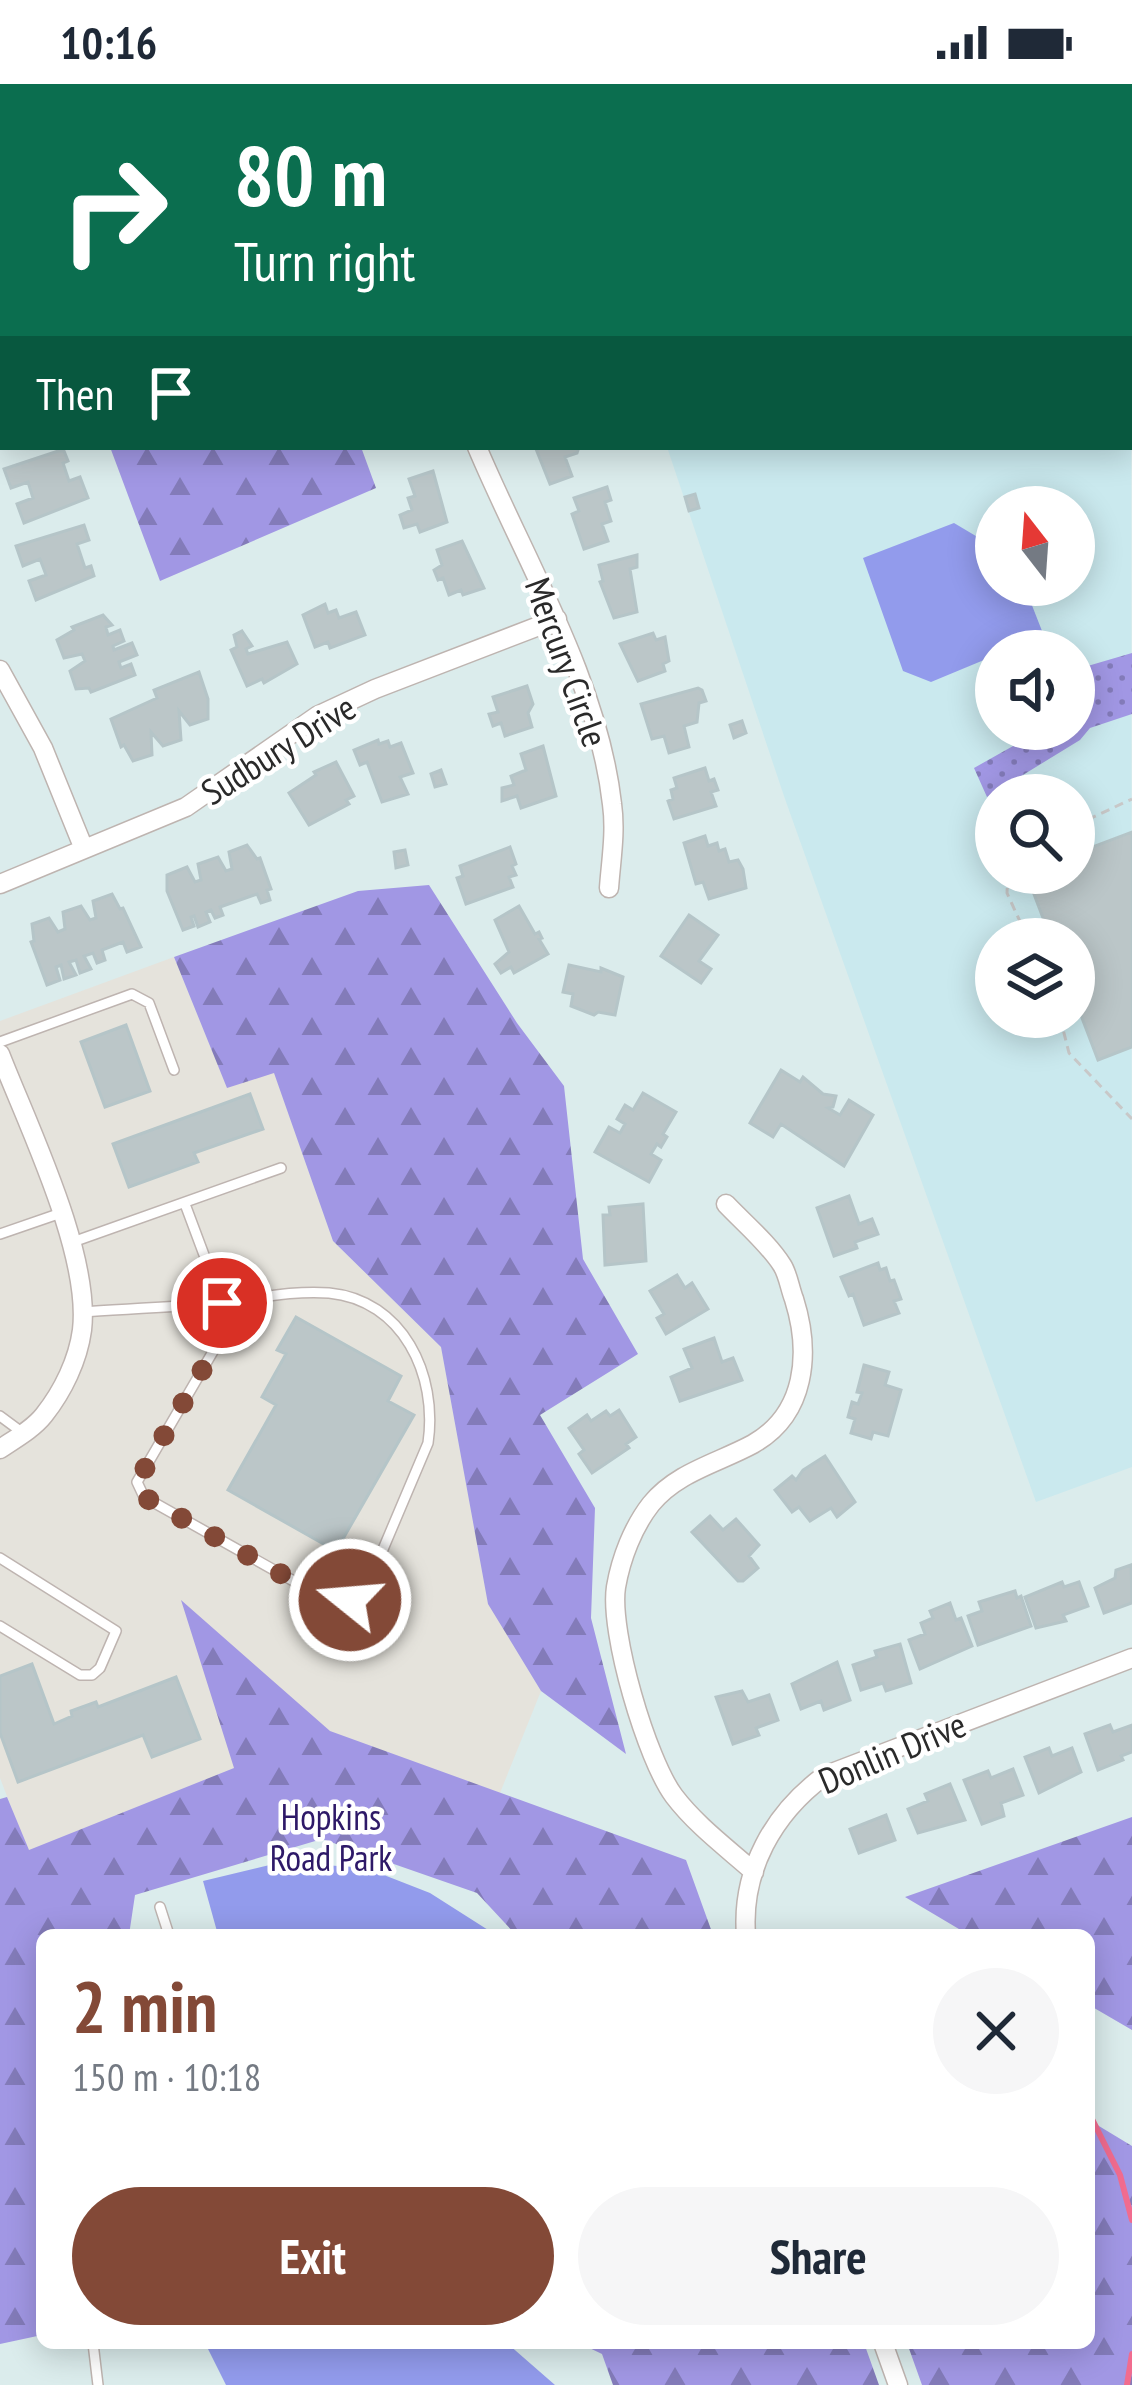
<!DOCTYPE html>
<meta charset="utf-8">
<style>
body{margin:0;font-family:"PT Sans Narrow",sans-serif;background:#f6f6f7;color:#1f2937;height:100vh;display:flex;flex-direction:column;font-size:45px;white-space:nowrap}
*{box-sizing:border-box;margin:0}
p{font-size:39px;color:#747a83}
.icon{flex:none;width:66px;height:66px;fill:none;stroke:currentColor;stroke-width:2;stroke-linecap:round;stroke-linejoin:round}
.map{position:relative;flex:1;overflow:hidden}
.panel{position:absolute;left:36px;top:1845px;width:1059px;height:420px;display:flex;flex-direction:column;background:#fff;border-radius:18px;box-shadow:0 6px 30px #0003}
.panel>*{flex:none}
.hud{position:absolute;left:0px;top:0px;width:1134px;height:366px;box-shadow:0 6px 30px #0003;background:#0b6e4f;color:#fff;overflow:hidden}
.needle{width:78px;rotate:343deg}
.controls{position:absolute;left:975px;top:402px;display:grid;gap:24px}
.controls a{display:grid;place-items:center;width:120px;height:120px;border-radius:50%;background:#fff;box-shadow:0 6px 30px #0003;font-size:60px}
.pin{position:absolute;display:grid;place-items:center;width:102px;height:102px;color:#fff;margin:-51px;border:6px solid #fff;border-radius:50%;box-shadow:0 3px 12px #0007}
.me{position:absolute;width:132px;margin:-66px;rotate:287deg;stroke-linejoin:round;filter:drop-shadow(0 0 9px #0008)}
.turn{display:flex;align-items:center;gap:42px;height:252px;padding:0 36px;font-size:54px}
.turn .icon{width:156px;height:156px;stroke-width:2.5}
.turn b{display:block;font-size:84px;line-height:102px}
.then{display:flex;align-items:center;height:114px;padding:0 36px;background:#0003;gap:24px;font-size:45px}
.round{display:grid;place-items:center;flex:none;width:126px;height:126px;border-radius:63px;background:#f6f6f7}
.summary{display:flex;align-items:center;justify-content:space-between;height:204px;padding:0 36px}
h1{font-size:72px;font-weight:700;line-height:90px;color:#834937}
.primary-button{display:flex;gap:24px;margin-top:auto;padding:24px 36px}
.primary-button a{flex:1;height:138px;border-radius:72px;background:#834937;color:#fff;font-size:48px;font-weight:700;line-height:138px;text-align:center}
.primary-button a+a{background:#f6f6f7;color:#1f2937}
.status{display:flex;justify-content:space-between;align-items:center;height:84px;padding:0 60px;background:#fff;direction:ltr}
.status svg{height:33px;fill:currentColor}
.map>svg:first-child{display:block}
</style>
<div class="status"><b>10:16</b><svg viewBox="0 0 49 12"><path d="M0 12V9h3v3zM5 12V6h3v6zM10 12V3h3v9zM15 12V0h3v12zM26 1h20v11H26zM47 4h2v5h-2z"/></svg></div>
<div class="map">
<svg width="1132" height="2301" viewBox="0 0 1132 2301">
<defs>
<pattern id="grass-dots" width="8" height="8" patternUnits="userSpaceOnUse" patternTransform="scale(3)"><rect width="8" height="8" fill="#a197e4"/><path d="M2 2h.1M6 6h.1" fill="none" stroke="#837bb9" stroke-width="1.8" stroke-linecap="round"/></pattern>
<pattern id="forest-firs" width="22" height="20" patternUnits="userSpaceOnUse" patternTransform="scale(3)"><rect width="22" height="20" fill="#a197e4"/><path d="M5 1l3.5 6h-7zM16 11l3.5 6h-7z" fill="#837bb9"/></pattern>
</defs>
<rect width="100%" height="100%" fill="#dbecec"/>
<!-- industrial -->
<path fill="#e5e3dc" d="M174,873L227,1003L274,988L333,1157L441,1263L488,1519L541,1607L500,1709L329,1647L182,1518L235,1684L28,1767L0,1694V937Z"/>
<!-- education -->
<path fill="#cae9ee" fill-rule="evenodd" d="M1131,182L1132,1383L1036,1418L785,715L667,363H1131ZM996,423H1074V501H996ZM996,567H1074V645H996ZM996,711H1074V789H996ZM996,855H1074V933H996Z"/>
<!-- grass -->
<path fill="url(#grass-dots)" d="M1132,569V630L1090,644L1080,656L987,713L974,684L1043,645H1074V586Z"/>
<!-- forest -->
<path fill="url(#forest-firs)" d="M0,0H229L230,3H3V75Z
M110,363H361L376,404L160,497Z
M429,801L517,939L564,1002L583,1175L638,1270L540,1331L595,1424L591,1534L626,1670L541,1607L488,1520L441,1263L333,1157L274,989L227,1004L174,873L358,807Z
M181,1516L330,1647L686,1776L713,1851H516L477,1809L322,1755L135,1811L129,1851H42V2251L0,2260V1715L7,1713L29,1766L234,1684Z
M1132,1733V1946L1089,1921V1851H969L905,1813Z
M1089,2036L1132,2062V2301H922L907,2259H1089Z
M579,2259H864L879,2301H613L602,2270Z"/>
<!-- pitch -->
<path fill="#929bec" d="M954,439L996,464V501H1024L1044,552L1006,567H996V571L931,598L903,587L863,474Z
M282,1778L366,1784L430,1809L496,1851H218L203,1797Z
M205,2259H507L555,2301H226Z"/>
<g fill="none" stroke-linecap="round" stroke-linejoin="round">
<!-- stream -->
<path stroke="#f16c8f" stroke-width="6" d="M1089,2029L1120,2091L1132,2136
M1127,2301L1132,2270"/>
</g>
<!-- building -->
<path fill="#bbc6c8" stroke="#b5c5c8" stroke-width="3" d="M255,0H327L328,3H247Z
M3,144V202L0,203V145Z
M3,225V285L0,286V226Z
M542,363H579L577,369L565,373L572,392L550,400L536,365Z
M58,367H64L68,377L63,379L69,397L80,393L88,414L24,439L17,420L33,414L28,398L11,404L4,385Z
M433,387L447,438L420,448L417,440L404,444L400,431L412,426L408,414L415,412L409,395Z
M607,403L611,416L605,418L611,437L602,440L608,457L584,465L572,430L579,427L574,414Z
M695,410L699,424L689,427L685,413Z
M84,441L89,456L77,460L85,484L91,482L94,492L36,516L29,497L46,491L40,475L23,482L16,462Z
M462,457L484,504L463,511L461,506L449,511L443,494L438,496L434,486L442,481L437,466Z
M637,471V483L630,485L637,528L614,534L600,498L603,497L599,481Z
M325,520L328,529L336,526L339,534L356,528L365,551L330,564L328,558L315,563L303,531Z
M103,531L112,541L106,543L108,551L120,546L124,557L113,562L114,566L132,559L137,571L119,578L121,584L131,580L135,591L91,608L89,604L76,605L70,587L85,577L82,570L64,574L57,556L74,546L72,543Z
M242,547L252,562L246,565L248,570L287,558L297,580L264,599L262,595L247,602L231,566L237,563L234,551Z
M653,549L656,556L665,553L669,577L663,580L665,587L638,597L620,560Z
M199,588L208,615V635L190,641L179,627L181,656L163,662L151,648L152,671L133,677L124,661L121,663L111,635L157,614L154,606Z
M527,602L533,620L528,629L532,643L505,652L501,639L493,642L489,630L498,628L493,613Z
M698,604L702,606L706,617L699,619L697,638L684,642L689,663L669,669L664,652L652,655L641,620Z
M742,637L746,649L734,654L730,641Z
M378,656L379,660L388,657L390,663L401,659L413,689L400,693L408,710L382,718L367,678L360,681L354,666Z
M543,662L556,712L521,724L517,712L502,717V704L514,701L511,692L526,686L521,670Z
M336,678L354,712L346,716L349,720L309,741L289,709L316,691L314,688Z
M705,684L709,697L714,695L718,706L711,708L716,722L674,735L668,717L673,715L671,706L677,704L674,694Z
M441,686L446,700L435,703L431,690Z
M1132,748V963L1098,976L1074,913V855H1051L1026,789H1074V770Z
M705,752L708,762L717,759L719,767L725,765L729,778L738,776L743,785L746,804L709,815L703,798L696,800L684,759Z
M247,761L257,775L260,774L271,805L267,806L270,816L261,819L257,810L220,823L223,831L215,834L211,826L206,828L210,838L198,843L194,832L191,833L194,842L183,846L167,807V791L187,783L195,798L201,796L198,780L218,773L226,787L232,785L229,768Z
M510,763L516,780L512,782L516,791L509,793L513,803L466,820L457,794L463,792L460,782Z
M405,766L408,781L396,784L394,768Z
M112,810L120,825L123,824L141,863L127,868L123,858L102,866L105,876L97,879L93,869L84,872L91,885L80,889L76,876L69,878L76,891L64,895L61,881L56,883L60,896L47,901L31,858L34,857L32,840L49,834L58,848L65,845L63,828L81,822L90,836L96,834L93,817Z
M519,822L535,850L539,848L542,854L539,855L548,870L514,889L511,883L501,889L495,880L509,868L495,836Z
M689,831L718,851L699,877L711,885L701,899L661,872Z
M569,881L601,888V884L623,893L615,931L598,928L594,931L571,922L573,910L563,908Z
M126,941L150,1007L105,1023L81,958Z
M781,986L800,998L803,993L823,1010L836,1012L833,1023L828,1024L840,1031L849,1016L873,1031L844,1082L781,1040L773,1053L750,1039Z
M643,1009L676,1028L663,1050L667,1053L661,1063L657,1060L651,1070L661,1076L649,1098L595,1068L609,1043L620,1049L625,1040L617,1035L625,1021L633,1026Z
M250,1010L263,1045L194,1069L198,1078L129,1103L113,1060Z
M849,1112L859,1140L872,1135L878,1150L855,1158L857,1164L834,1172L817,1124Z
M643,1120L646,1177L605,1181L603,1131H610L609,1123Z
M878,1179L880,1186L886,1184L890,1197L894,1196L901,1215L894,1217L899,1229L864,1241L853,1210L849,1212L841,1193Z
M677,1191L685,1204L692,1199L708,1225L666,1250L657,1234L664,1230L650,1207Z
M296,1233L401,1292L388,1317L414,1331L336,1467L228,1406L276,1321L262,1313L286,1270L277,1266Z
M714,1254L722,1278L733,1274L742,1296L680,1317L671,1293L692,1284L684,1265Z
M864,1281L889,1288L885,1301L901,1306L888,1352L873,1348L871,1355L851,1349L855,1335L848,1333L852,1318L858,1320L862,1309L857,1308Z
M619,1326L636,1353L626,1360L629,1364L592,1389L579,1370L584,1366L569,1344L587,1331L591,1337L606,1327L610,1332Z
M825,1372L855,1418L837,1433L831,1424L810,1437L799,1423L792,1428L775,1406L792,1392L796,1396L803,1386Z
M710,1432L723,1446L736,1435L759,1461L749,1472L758,1484L743,1497H738L692,1448Z
M1131,1481L1132,1519L1104,1529L1095,1504L1115,1494L1116,1486Z
M1062,1498L1064,1503L1079,1498L1088,1522L1063,1531L1066,1537L1036,1544L1025,1513Z
M1015,1507L1017,1514L1021,1512L1031,1542L978,1561L968,1532L982,1527L979,1518Z
M950,1519L956,1536L961,1534L972,1562L920,1585L909,1556L925,1550L921,1539L933,1534L930,1527Z
M900,1560L911,1599L886,1607L883,1599L861,1606L853,1581L877,1573L875,1567Z
M837,1578L850,1616L824,1626L821,1617L801,1625L792,1600Z
M32,1580L54,1640L72,1632L71,1627L96,1618L98,1623L176,1593L200,1655L152,1673L143,1651L18,1698L0,1649V1592Z
M742,1607L748,1618L769,1611L778,1636L756,1644L759,1651L733,1660L716,1613Z
M1110,1641L1113,1648L1132,1641V1668L1121,1672L1123,1676L1098,1686L1085,1650Z
M1049,1664L1052,1672L1072,1664L1081,1688L1039,1709L1025,1673Z
M1013,1685L1023,1711L1001,1719L1004,1732L982,1740L964,1696L988,1687L991,1694Z
M950,1700L965,1736L918,1749L908,1725L928,1717L925,1710Z
M886,1731L895,1756L859,1769L850,1745Z"/>
<g fill="none" stroke-linecap="round" stroke-linejoin="round">
<!-- service casing -->
<g stroke="#beb4b0" stroke-width="12">
<path id="service" d="M0,958L132,910L149,919L174,986
M0,1150L61,1129
M70,1159L281,1084
M81,1228C127,1225 173,1223 219,1219C255,1215 292,1206 329,1209C403,1216 438,1291 428,1359L370,1496L350,1516L331,1518L144,1413L137,1398L222,1252L229,1233L222,1219L185,1120
M0,1332L23,1349
M0,1474L116,1547L100,1584L92,1591H80L0,1542
M160,1823L169,1851
M93,2259L98,2301"/>
</g>
<!-- minor casing -->
<g stroke="#beb4b0" stroke-width="21">
<path id="minor" d="M615,0L616,3
M873,3L875,0
M477,363C525,477 598,596 612,720C616,748 611,776 609,804
M0,586L43,664L84,765
M0,800L186,723L317,632L375,605L557,535
M0,970C28,1042 91,1170 82,1246C78,1276 63,1307 44,1331C33,1345 15,1355 0,1365
M726,1120C744,1139 768,1159 782,1181C788,1190 790,1205 794,1215C811,1269 806,1330 753,1360C718,1379 677,1388 651,1420C633,1443 621,1474 616,1503C609,1548 647,1676 674,1712C696,1741 727,1764 754,1788
M746,1851C741,1786 774,1729 824,1692L1132,1574
M883,2259L898,2301"/>
</g>
<!-- path -->
<path stroke="#c8c8c8" stroke-width="3" stroke-dasharray="9 6" stroke-linecap="butt" d="M1074,742L1132,715
M1008,789L1007,809L1028,855
M1060,933L1069,969L1132,1035"/>
<!-- service -->
<use href="#service" stroke="#fff" stroke-width="9"/>
<!-- minor -->
<use href="#minor" stroke="#fff" stroke-width="18"/>
</g>
<g fill="none" stroke-linecap="round" stroke-linejoin="round">
<!-- route -->
<path stroke="#834937" stroke-width="21" stroke-dasharray="0 37.8" d="M222,1219L229,1233L222,1252L137,1398L144,1413L331,1518L350,1516"/>
</g>
<g text-anchor="middle" dominant-baseline="central" stroke-width="9" stroke-linejoin="round" paint-order="stroke">
<!-- street labels -->
<g font-size="36" fill="#2a2a2a" stroke="#fff">
<text transform="translate(567 578) rotate(70)">Mercury Circle</text>
<text transform="translate(278 665) rotate(-32)">Sudbury Drive</text>
<text transform="translate(892 1668) rotate(-23)">Donlin Drive</text>
</g>
<!-- park labels -->
<g font-size="36" fill="#2e1968" stroke="#fff">
<text x="331" y="1732">Hopkins<tspan x="331" dy="41">Road Park</tspan></text>
</g>
</g>
</svg>
<div class="controls">
<a><svg class="needle" viewBox="-14 -14 28 28"><path d="M0-13l5 13h-10z" fill="#e53935"/><path d="M0 13l5-13h-10z" fill="#747a83"/></svg></a>
<a><svg class="icon" aria-label="sound" viewBox="0 0 24 24"><path d="M4 9h4l5-4v14l-5-4H4zM17 9q2 3 0 6"/></svg></a>
<a><svg class="icon" aria-label="search" viewBox="0 0 24 24"><circle cx="10" cy="10" r="6"/><path d="M15 15l6 6"/></svg></a>
<a><svg class="icon" aria-label="layers" viewBox="0 0 24 24"><path d="M12 4l9 5-9 5-9-5zM3 14l9 5 9-5"/></svg></a>
</div>
<div class="pin" style="left:222px;top:1219px;background:#d93025"><svg class="icon" aria-label="arrive" viewBox="0 0 24 24"><path d="M6 21V4h12l-3 4 3 4H6"/></svg></div>
<svg class="me" style="left:350px;top:1516px" viewBox="-20 -20 40 40"><circle r="17" fill="#834937" stroke="#fff" stroke-width="3"/><path d="M0-11L8 9 0 5-8 9z" fill="#fff"/></svg>
<div class="hud">
<div class="turn"><svg class="icon" aria-label="right" viewBox="0 0 24 24"><path d="M7 20v-9h11M14 6l5 5-5 5"/></svg><div><b>80 m</b>Turn right</div></div>
<div class="then">Then<svg class="icon" aria-label="arrive" viewBox="0 0 24 24"><path d="M6 21V4h12l-3 4 3 4H6"/></svg></div>
</div>
<section class="panel">
<div class="summary"><div><h1>2 min</h1><p>150 m · 10:18</p></div><a class="round"><svg class="icon" aria-label="close" viewBox="0 0 24 24"><path d="M6 6l12 12M18 6L6 18"/></svg></a></div>
<div class="primary-button"><a>Exit</a><a>Share</a></div>
</section>
</div>
